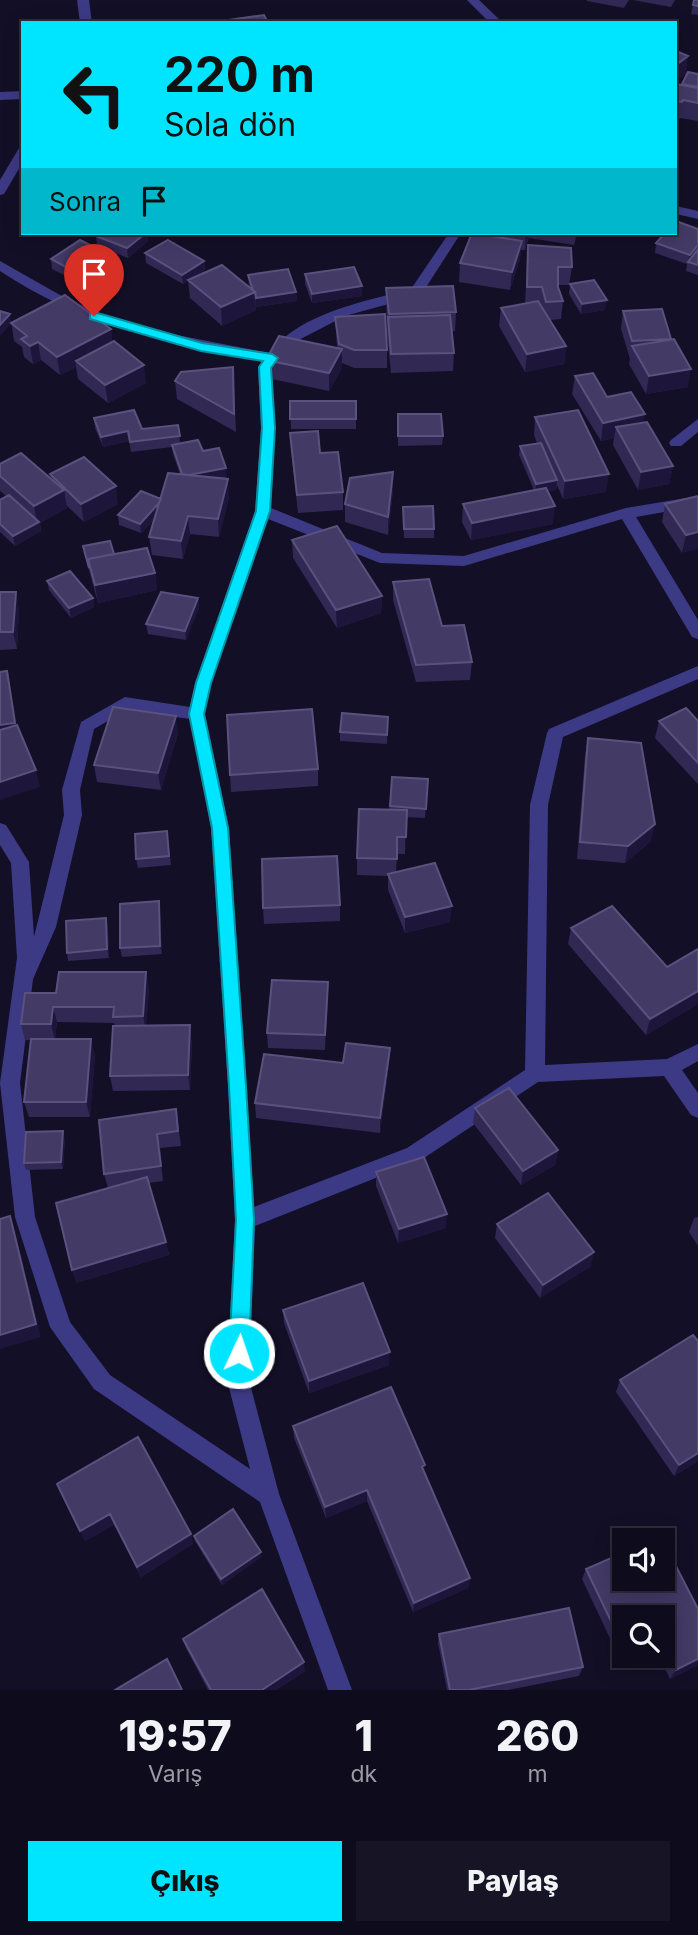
<!DOCTYPE html>
<html lang="tr">
<meta charset="utf-8">
<style>
body{margin:0;font-family:Inter,sans-serif;background:#171425;color:#f1f3f6;height:100vh;display:flex;flex-direction:column;font-size:26px;white-space:nowrap}
*{box-sizing:border-box;margin:0}
p{font-size:23px;color:#9b9ba3}
.icon{flex:none;width:38px;height:38px;fill:none;stroke:currentColor;stroke-width:2;stroke-linecap:round;stroke-linejoin:round}
.map{position:relative;height:1690px;overflow:hidden}
.sheet{display:flex;flex-direction:column;background:#0e0b1c;flex:1}
.sheet>*{flex:none}
.guide{position:absolute;left:21px;top:21px;width:656px;height:214px;border-radius:0px;box-shadow:0 4px 18px #0003,0 0 0 2px #2e2b3b;background:#00e5ff;color:#111;overflow:hidden}
.fabs{position:absolute;left:612px;top:1528px;display:grid;gap:14px}
.fabs a{display:grid;place-items:center;width:63px;height:63px;border-radius:0px;background:#0e0b1c;box-shadow:0 4px 18px #0003,0 0 0 2px #2e2b3b;font-size:35px}
.pin{position:absolute;display:grid;place-items:center;width:60px;height:60px;color:#fff;margin:-72px -30px;border-radius:50% 50% 50% 0;rotate:-45deg;box-shadow:0 0 7px #0007}
.pin .icon{rotate:45deg}
.me{position:absolute;width:77px;margin:-38px;rotate:3deg;stroke-linejoin:round;filter:drop-shadow(0 0 5px #0008)}
.turn{display:flex;align-items:center;gap:24px;height:147px;padding:0 28px;font-size:32px}
.turn .icon{width:91px;height:91px;stroke-width:2.5}
.turn b{display:block;font-size:49px;line-height:60px}
.then{display:flex;align-items:center;height:66px;padding:0 28px;background:#0003;gap:14px;font-size:26px}
.eta{display:flex;justify-content:space-evenly;align-items:center;height:119px;text-align:center}
.eta b{font-size:42px;font-weight:800;line-height:49px}
.action{display:flex;gap:14px;margin-top:auto;padding:14px 28px}
.action a{flex:1;height:80px;border-radius:0px;background:#00e5ff;color:#111;font-size:28px;font-weight:800;line-height:80px;text-align:center}
.action a+a{background:#171425;color:#f1f3f6}
.map>svg:first-child{display:block}
</style>
<div class="map">
<svg width="698" height="1690" viewBox="0 0 698 1690">
<rect width="100%" height="100%" fill="#130f26"/>
<g fill="none" stroke-linecap="round" stroke-linejoin="round">
<!-- minor -->
<path fill="#3d3a85" fill-rule="evenodd" d="M77,0H89L92,23H80Z
M467,0H479L503,23H490Z
M23,91V99L0,100V92Z
M23,147V162L4,194L0,195V180L19,148Z
M676,206L698,211V219L676,214Z
M449,233H461L421,295L345,316L291,344L272,368L275,428L271,508L382,553L464,556L626,508L698,496V506L636,517L698,620V639L692,637L622,519L464,566L380,563L268,519L211,683L205,714L229,828L254,1207L407,1148L525,1070L530,805L547,733L549,729L698,666V679L563,737L548,805L545,1065L667,1059L698,1044V1061L682,1070L698,1093V1118L691,1115L664,1076L538,1082L421,1160L255,1226L249,1380L279,1494L352,1690H328L260,1502L94,1389L50,1327L15,1217L0,1083L17,958L11,863L0,845V823L6,825L29,862L34,937L64,815L62,790L81,722L125,697L190,707L195,683L255,511L261,428L258,367L263,361C170,345 79,324 0,271V261L67,299L100,313L167,333L269,353C302,312 363,302 411,289ZM127,710L190,719L211,828L228,1085L235,1220L227,1380L250,1469L110,1375L70,1322L35,1217L20,1083L33,979L56,927L82,815L80,790L94,729Z
M698,419V432L681,446H671L669,443L671,440Z"/>
</g>
<!-- wall -->
<path fill="#312854" d="M587,0H629L624,8L587,1Z
M633,0H675L671,7Z
M698,0V15L691,14L693,5Z
M698,74V121L680,118L679,120H676V84L682,85Z
M23,159V178L20,163Z
M698,229V275L686,271L687,264L655,253L656,243Z
M100,233H147L148,241L128,258L97,246L96,236Z
M475,233H577L574,245L529,238V237L525,250H521L520,259L510,290L459,282L460,263Z
M528,245L572,267L569,285H558L563,301L561,319L550,320L566,346L564,364L525,372L499,326L501,308L525,304Z
M106,253L107,263L78,282L52,269L51,259Z
M145,253L204,261L205,271L193,278L249,287L248,275L296,292L297,301L256,307V306V310L222,326L190,298L188,281L183,284L146,263Z
M305,274L362,296L312,303L305,284Z
M570,284L605,310L581,314L569,294Z
M386,288L456,312L455,331H452L454,353L453,371L391,373L387,335Z
M623,311L671,339L688,387L646,394L629,364L630,359L621,329Z
M10,314L11,323L111,329L112,342L146,383L108,403L78,379L76,367L60,375L41,360L33,364L24,357L22,347L14,341Z
M335,317L387,350V368H354L342,363V368L329,391L267,378L266,360L337,348Z
M575,376L607,397L644,422L673,466L669,484L638,490L613,445L614,438L601,441L572,394Z
M175,381L234,385L236,432L177,399Z
M290,401H356V429H291Z
M398,414L443,436L442,445L398,446Z
M535,417L606,492L563,499L557,485L556,490L548,491L553,524L471,540L462,522L463,504L534,490L519,455L520,446L537,443L534,435Z
M94,418L142,429L178,425L180,443L203,451L227,477L223,478L229,497L219,537L190,534L183,559L152,555L149,537L155,519L141,533L119,525L118,515L161,499L180,474L173,454L172,447L131,452L129,441L103,447L95,428Z
M290,433L320,453L343,492V510L298,513L291,451Z
M0,464L51,479L50,474L118,504L84,522L66,505L67,508L40,523L41,531L15,546L0,532V500L6,496L0,491Z
M393,490L388,535L345,522V504Z
M698,496L682,553L662,522L665,504Z
M403,507L434,529V538H404Z
M292,540L382,596L381,613L337,628L293,558Z
M83,546L114,554L155,573L157,590L98,603L85,556Z
M47,581L93,598L94,607L71,618L49,590Z
M393,582L442,626L472,662L470,680L416,682L393,600Z
M0,592L19,609L17,649L0,650Z
M198,598L199,608L186,640L148,634L146,624Z
M388,717L387,744L340,741V732Z
M659,721H698V784L655,738Z
M178,733L161,790L97,782L94,765Z
M588,738L651,841L625,863L577,859L585,755Z
M318,769V786L231,792L230,775Z
M392,777L428,779L425,818L406,817L405,854H397L396,872L450,922L405,933L388,890V876L357,875V858L389,810Z
M167,831L171,865L138,868L136,859Z
M340,905V921L264,924L263,908Z
M160,910L162,954L122,957L120,948Z
M108,926L109,958L68,961L67,953Z
M571,928L667,967L698,949V1004L646,1035L568,944Z
M328,982V998L325,1050L268,1048L267,1033Z
M149,987L146,1026L192,1041L190,1090L113,1091L110,1076L115,1026L114,1023L57,1022L55,1039L95,1054L90,1117H29L24,1102L31,1040H25L21,1024L56,993Z
M390,1048L389,1064L380,1133L256,1118L255,1103L343,1063Z
M475,1108L558,1150L555,1165L521,1185L473,1123Z
M176,1109L181,1146L160,1148L163,1181L148,1183L166,1242L169,1255L76,1283L108,1188L104,1174Z
M65,1139L63,1169L26,1170L24,1163Z
M376,1172L446,1228L398,1243L376,1186Z
M698,1217V1246L689,1232L694,1218Z
M497,1224L591,1266L540,1298L495,1238Z
M283,1310L389,1365L309,1393L284,1323Z
M620,1380L698,1461L674,1476L616,1392Z
M293,1426L424,1473L470,1578L468,1588L413,1612L367,1501L326,1518L294,1438Z
M57,1485L191,1534L193,1544L141,1577L114,1525L85,1541Z
M194,1536L261,1552V1557L222,1585L195,1541Z
M586,1569L698,1609V1665L670,1679L659,1656H663V1617L625,1645L615,1649L582,1579Z
M439,1634L583,1667L579,1676L508,1690H447L438,1643Z
M183,1639L305,1671L276,1690H208L186,1648Z"/>
<!-- shaded-wall -->
<path fill="#1d163a" d="M688,56L686,74L676,81V65Z
M146,233H147L148,241L128,258L127,248Z
M526,233H529L525,250Z
M522,241L520,259L510,290L512,272Z
M698,245V253L688,262L690,255Z
M106,253L107,263L78,282L77,273Z
M204,261L205,271L183,284L182,275Z
M362,286V296L312,303V294Z
M255,292L256,310L222,326L221,307Z
M296,292L297,301L256,307V298Z
M607,300L605,310L581,314L582,304Z
M10,314L11,324L0,336V325Z
M111,329L113,347L76,361V367L60,375L57,357Z
M38,342L41,360L33,364L30,346Z
M566,346L564,364L525,372L527,354Z
M342,349V368L329,391V373Z
M144,365L146,383L108,403L105,385Z
M691,369L688,387L646,394L649,376Z
M645,414L642,432L616,427L614,438L601,441L603,423Z
M128,431L129,441L103,447L101,437Z
M673,466L669,484L638,490L641,472Z
M226,468L227,477L184,485L183,476Z
M393,472V490L388,535V517Z
M609,474L606,492L563,499L565,481Z
M228,479L229,497L219,537L218,519Z
M557,480L556,490L535,493L536,484Z
M116,486L118,504L84,522L81,504Z
M64,490L67,508L40,523L41,531L15,546L13,536L37,523L34,506Z
M163,500L164,509L141,533L140,524Z
M555,506L553,524L471,540L472,523Z
M188,516L190,534L183,559L181,541Z
M698,532V549L682,553L686,535Z
M155,573L157,590L98,603L95,585Z
M16,592L19,609L17,649L13,632Z
M382,596L381,613L337,628L336,610Z
M93,598L94,607L71,618L69,608Z
M198,598L199,608L186,640L185,631Z
M7,671L11,689L19,740L0,743V725Z
M176,716L178,733L161,790L158,773Z
M36,770L40,787L0,800V782Z
M655,824L651,841L625,863L628,846Z
M159,901L160,910L162,954L160,946Z
M452,906L450,922L405,933V917Z
M106,918L108,926L109,958L107,949Z
M146,972L149,987L146,1032L143,1016Z
M328,982V998L325,1050V1035Z
M698,991V1004L646,1035L650,1019Z
M53,1007L57,1022L55,1040L51,1024Z
M190,1025L192,1041L190,1090L188,1075Z
M91,1039L95,1054L90,1117L86,1102Z
M390,1048L389,1064L380,1133V1118Z
M63,1131L65,1139L63,1169L61,1162Z
M157,1134L160,1148L163,1181L161,1166Z
M558,1150L555,1165L521,1185L523,1171Z
M447,1214L446,1228L398,1243L399,1229Z
M10,1216L15,1230L41,1337L0,1349V1335Z
M166,1242L169,1255L76,1283L72,1270Z
M594,1252L591,1266L540,1298L543,1285Z
M390,1352L389,1365L309,1393V1381Z
M698,1453V1461L674,1476L679,1465Z
M367,1490V1501L326,1518L325,1507Z
M110,1514L114,1525L85,1541L80,1531Z
M191,1534L193,1544L141,1577L137,1567Z
M261,1552V1557L222,1585L221,1579Z
M470,1578L468,1588L413,1612L414,1603Z
M625,1638V1645L615,1649L620,1640Z
M698,1659V1665L670,1679L676,1670Z
M304,1662L305,1671L276,1690H262Z"/>
<!-- building -->
<path fill="#433a66" stroke="#5a527e" stroke-width="2" d="M694,0H698V6L693,5Z
M264,15L268,23H229L228,20Z
M676,51L688,56L676,65Z
M688,72L698,74V87L682,84Z
M676,84L698,88V103L683,100L682,102L676,101Z
M676,221L698,229V245L690,255L656,243L665,233H676Z
M100,233H146L127,248L96,236Z
M472,233L522,241L512,272L460,263Z
M558,233H575V235Z
M80,240L106,253L77,273L51,259Z
M168,240L204,261L182,275L145,253Z
M528,245L571,248L572,267H558V287L563,301L546,302L542,287H527Z
M698,249V265L688,262Z
M222,265L255,292L221,307L188,280Z
M354,267L362,286L312,294L305,274Z
M288,269L296,292L256,298L255,292L253,290L248,275Z
M594,280L607,300L582,304L570,284Z
M453,286L456,312L389,314L386,288Z
M65,295L111,329L57,357L38,342L30,346L21,339L27,336L11,323Z
M538,301L566,346L527,354L501,308Z
M662,309L671,339L632,341L623,311Z
M0,311L10,314L0,325Z
M385,314L387,350H354L339,344L335,317Z
M450,315L454,353L391,354L388,317Z
M279,336L342,349L329,373L266,360Z
M674,339L691,369L649,376L632,346Z
M114,341L144,365L105,385L76,361Z
M233,367L234,414L175,381L181,372Z
M593,373L607,397L631,392L645,414L603,423L575,376Z
M290,401H356V419H290Z
M134,410L142,429L178,425L180,436L130,442L128,431L101,437L94,418Z
M578,410L609,474L565,481L535,417Z
M398,414H441L443,436H398Z
M647,422L673,466L641,472L616,427Z
M318,431L320,453L338,452L343,492L297,495L290,433Z
M198,440L203,451L219,448L226,468L189,475L182,474L172,445Z
M541,443L557,480L536,484L520,446Z
M21,453L64,490L34,506L0,476V464Z
M84,457L116,486L81,504L50,474Z
M393,472L388,517L345,504L350,478Z
M168,473L228,479L218,519L188,516L181,541L149,537Z
M546,488L555,506L472,523L463,504Z
M141,491L161,499L159,503L140,524L118,515Z
M9,495L39,522L13,536L0,524V500Z
M698,496V532L686,535L665,504Z
M433,506L434,529H404L403,507Z
M337,526L382,596L336,610L292,540Z
M110,541L114,554L88,559L89,568L83,546Z
M147,548L155,573L95,585L88,559Z
M70,571L93,598L69,608L47,581Z
M429,579L442,626L464,625L472,662L416,665L393,582Z
M0,592H16L13,632H0Z
M161,592L198,598L185,631L146,624Z
M7,671L15,723L0,725V672Z
M113,707L176,716L158,773L94,765Z
M686,708L698,721V763L659,721Z
M312,709L318,769L230,775L227,715Z
M342,713L388,717L387,735L340,732Z
M17,725L36,770L0,782V730Z
M588,738L641,743L655,824L628,846L580,842Z
M392,777L428,779L426,809L390,806Z
M359,809L407,810L406,837H397V859L357,858Z
M167,831L169,856L136,859L135,834Z
M337,856L340,905L263,908L262,859Z
M435,863L452,906L405,917L388,874Z
M159,901L160,946L120,948V904Z
M612,906L667,967L698,949V991L650,1019L571,928Z
M106,918L107,949L67,953L66,921Z
M59,972H146L143,1016L113,1017L114,1007H53L51,1024H21L25,993H56Z
M272,980L328,982L325,1035L267,1033Z
M190,1025L188,1075L110,1076L113,1026Z
M31,1039H91L86,1102H24Z
M346,1043L390,1048L380,1118L255,1103L264,1054L343,1063Z
M509,1088L558,1150L523,1171L475,1108Z
M176,1109L178,1131L157,1134L161,1166L104,1174L99,1120Z
M63,1131L61,1162L24,1163L26,1132Z
M424,1157L447,1214L399,1229L376,1172Z
M147,1177L166,1242L72,1270L56,1203Z
M548,1193L594,1252L543,1285L497,1224Z
M10,1216L36,1324L0,1335V1219Z
M363,1283L390,1352L309,1381L283,1310Z
M693,1335L698,1341V1453L679,1465L620,1380Z
M391,1387L425,1465L422,1467L470,1578L414,1603L367,1490L325,1507L293,1426Z
M138,1437L191,1534L137,1567L110,1514L80,1531L57,1484Z
M233,1509L261,1552L221,1579L194,1536Z
M661,1535L663,1540H651Z
M663,1541L698,1609V1659L676,1670L663,1645V1617H625V1638L620,1640L586,1569L625,1552V1578H663Z
M262,1589L304,1662L262,1690H211L183,1639Z
M569,1608L583,1667L469,1690H450L439,1634Z
M167,1659L182,1690H115Z"/>
<!-- route -->
<path fill="#00e5ff" stroke="#0095a6" stroke-width="2" d="M94,312L202,343L272,354L278,358L271,368L275,428L270,511L211,683L204,714L228,828L246,1086L254,1220L249,1353L246,1360L239,1363L232,1360L229,1353L236,1220L229,1086L212,828L189,714L196,683L256,511L262,428L259,367L263,361L201,351L90,319V313Z"/>
</svg>
<div class="fabs">
<a><svg class="icon" aria-label="sound" viewBox="0 0 24 24"><path d="M4 9h4l5-4v14l-5-4H4zM17 9q2 3 0 6"/></svg></a>
<a><svg class="icon" aria-label="search" viewBox="0 0 24 24"><circle cx="10" cy="10" r="6"/><path d="M15 15l6 6"/></svg></a>
</div>
<div class="pin" style="left:94px;top:316px;background:#d93025"><svg class="icon" aria-label="arrive" viewBox="0 0 24 24"><path d="M6 21V4h12l-3 4 3 4H6"/></svg></div>
<svg class="me" style="left:239px;top:1353px" viewBox="-20 -20 40 40"><circle r="17" fill="#00e5ff" stroke="#fff" stroke-width="3"/><path d="M0-11L8 9 0 5-8 9z" fill="#fff"/></svg>
<div class="guide">
<div class="turn"><svg class="icon" aria-label="left" viewBox="0 0 24 24"><path d="M17 20v-9H6M10 6l-5 5 5 5"/></svg><div><b>220 m</b>Sola dön</div></div>
<div class="then">Sonra<svg class="icon" aria-label="arrive" viewBox="0 0 24 24"><path d="M6 21V4h12l-3 4 3 4H6"/></svg></div>
</div>
</div>
<section class="sheet">
<div class="eta">
<div><b>19:57</b><p>Varış</p></div>
<div><b>1</b><p>dk</p></div>
<div><b>260</b><p>m</p></div>
</div>
<div class="action"><a>Çıkış</a><a>Paylaş</a></div>
</section>
